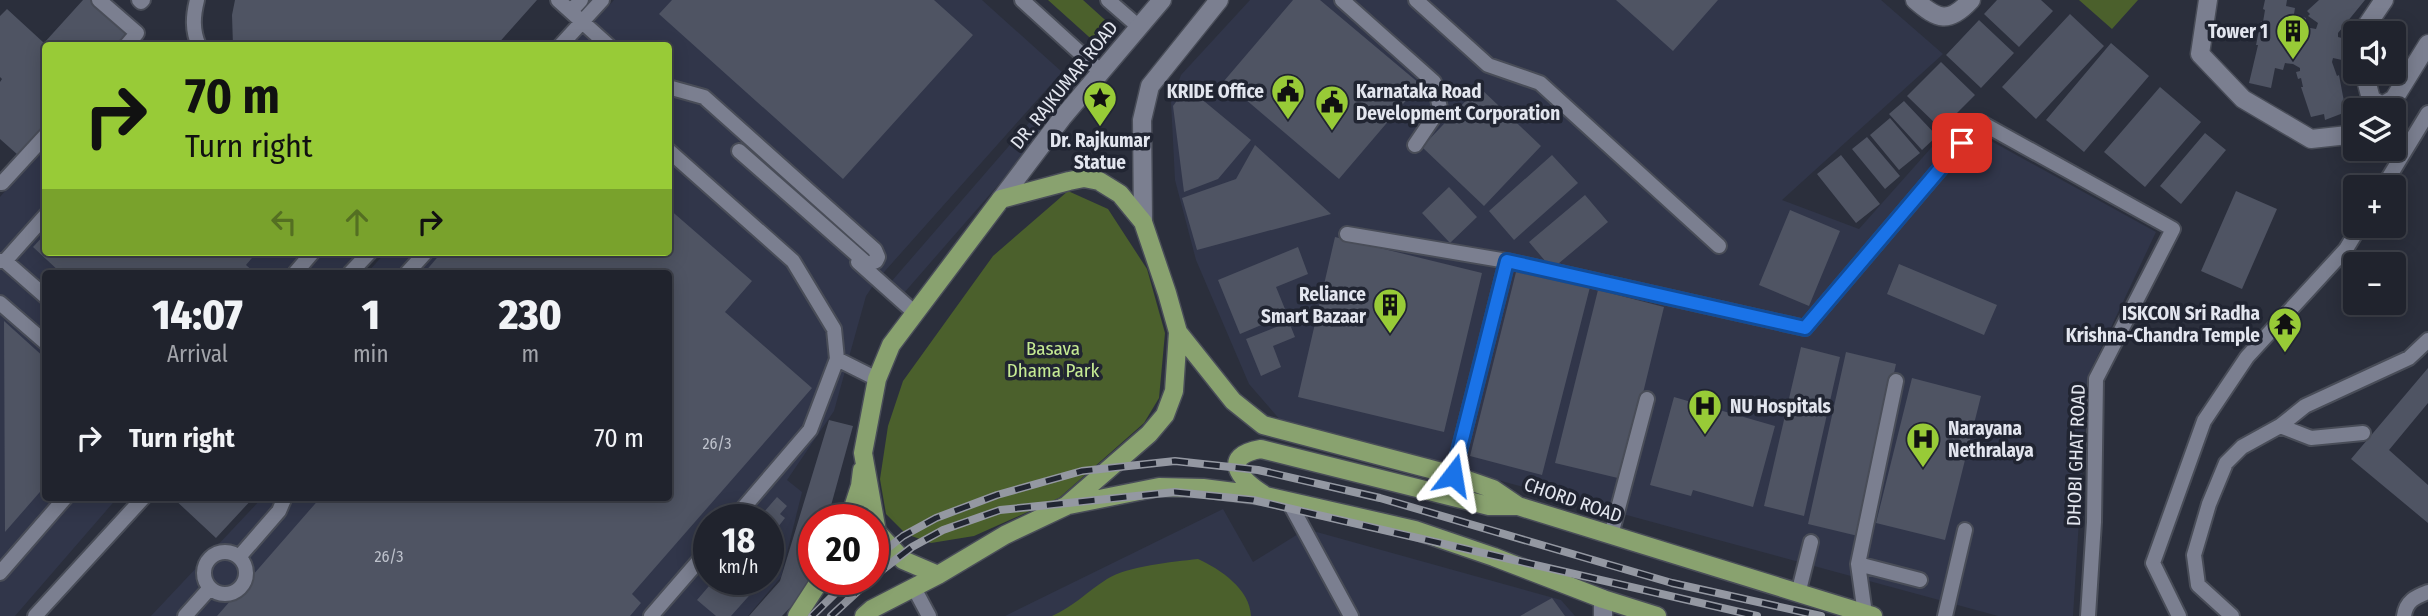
<!DOCTYPE html>
<meta charset="utf-8">
<style>
body{margin:0;font-family:"Fira Sans Condensed",sans-serif;background:#282b35;color:#f1f3f6;height:100vh;display:flex;flex-direction:column;font-size:26px;white-space:nowrap}
*{box-sizing:border-box;margin:0}
p{font-size:23px;color:#a2a4aa}
.icon{flex:none;width:38px;height:38px;fill:none;stroke:currentColor;stroke-width:2;stroke-linecap:round;stroke-linejoin:round}
.map{position:relative;flex:1;overflow:hidden}
.drawer{position:absolute;left:42px;top:270px;width:630px;height:231px;display:flex;flex-direction:column;background:#20232d;border-radius:7px;box-shadow:0 4px 18px #0003,0 0 0 2px #3d4049}
.drawer>*{flex:none}
.banner{position:absolute;left:42px;top:42px;width:630px;height:214px;border-radius:7px;box-shadow:0 4px 18px #0003,0 0 0 2px #3d4049;background:#98cb37;color:#111;overflow:hidden}
.buttons{position:absolute;left:2343px;top:21px;display:grid;gap:14px}
.buttons a{display:grid;place-items:center;width:63px;height:63px;border-radius:7px;background:#20232d;box-shadow:0 4px 18px #0003,0 0 0 2px #3d4049;font-size:35px}
.speed{position:absolute;left:693px;top:504px;display:flex;gap:14px;font-size:35px;font-weight:700;text-align:center}
.speed>*{display:grid;place-content:center;width:91px;height:91px;border-radius:50%;background:#20232d;box-shadow:0 4px 18px #0003,0 0 0 2px #3d4049;line-height:1}
.speed small{font-size:18px;font-weight:400}
.speed .limit{border:10px solid #d22;background:#fff;color:#111}
.pin{position:absolute;display:grid;place-items:center;width:60px;height:60px;color:#fff;margin:-30px;border-radius:14px;box-shadow:0 4px 10px #0006}
.me{position:absolute;width:77px;margin:-38px;rotate:14deg;stroke-linejoin:round;filter:drop-shadow(0 0 5px #0008)}
.turn{display:flex;align-items:center;gap:24px;height:147px;padding:0 28px;font-size:32px}
.turn .icon{width:91px;height:91px;stroke-width:2.5}
.turn b{display:block;font-size:49px;line-height:60px}
.lanes{display:flex;align-items:center;height:66px;padding:0 28px;background:#0003;justify-content:center;gap:35px;direction:ltr}
.lanes .off{opacity:.35}
.eta{display:flex;justify-content:space-evenly;align-items:center;height:119px;text-align:center}
.eta b{font-size:42px;font-weight:800;line-height:49px}
ul{padding:0;list-style:none}
li{display:flex;align-items:center;gap:21px;height:98px;padding:0 28px}
li div{flex:1}
li b{display:block;font-size:26px}
li em{font-style:normal}
.map>svg:first-child{display:block}
</style>
<div class="map">
<svg width="2428" height="616" viewBox="0 0 2428 616">
<rect width="100%" height="100%" fill="#2b2f3c"/>
<!-- built -->
<path fill="#31364a" fill-rule="evenodd" d="M614,0H982L1062,72L877,280L866,296L834,411L787,480L802,492L781,577L748,616H151L263,497H668V273H367L386,252H668V46L572,45ZM709,520H768V579H709Z
M1250,0H1881L1943,54L1782,200L1859,229L1955,121L2156,232L2088,376L2073,616H1998L1281,421L1249,384L1196,260L1175,180L1171,102L1181,75Z
M1067,79L1080,91L897,301L884,290Z
M45,144L46,252H358L339,273H46V497H118L15,616H0V197Z
M1223,509L1253,562L1306,529L1561,600L1575,616H1005Z"/>
<!-- green -->
<path fill="#4b602c" d="M1048,0H1083L1114,28L1098,45Z
M2079,0H2138L2112,29Z
M1068,191L1108,209L1147,269L1165,333L1159,398L1144,423L1059,498L974,536L931,543L906,534L886,514L880,479L888,426L903,381L993,256Z
M1198,559C1220,569 1250,589 1251,616H1052C1073,607 1088,591 1107,579C1128,566 1172,562 1198,559Z"/>
<!-- building -->
<path fill="#4f5463" d="M83,0H91L128,33L117,46H46V125L18,155L0,139V82L2,79L0,77V16L7,9L44,43Z
M235,0H537L496,46H233L232,15Z
M672,0H934L973,35L843,179L659,14Z
M1293,0H1320L1420,84L1339,179L1224,81Z
M1616,0H1718L1673,51Z
M1997,0H2041L2053,11L2019,47L1984,14Z
M2265,0H2287L2286,6L2295,8L2294,14L2306,18L2305,27L2316,29L2318,23L2308,16L2310,14L2307,11L2319,0H2365L2338,33V37L2346,39L2342,60L2333,58L2332,62L2337,76L2339,75L2346,112L2325,120L2324,114L2311,117L2301,87H2303L2301,78L2298,79L2296,72L2300,71V68L2293,64L2285,63L2283,70L2275,68L2271,88L2249,83L2258,45H2256L2261,21L2263,22L2265,10L2263,9Z
M2070,14L2104,46L2036,119L2002,87Z
M1979,20L2014,53L1981,88L1946,55Z
M2111,43L2149,76L2084,152L2046,120Z
M1941,62L1975,95L1941,129L1907,96Z
M1187,87L1251,140L1218,179L1184,192L1173,106Z
M1479,87L1541,146L1484,206L1422,147Z
M2160,87L2201,122L2145,187L2104,152Z
M1904,101L1937,136L1922,150L1889,114Z
M1890,118L1920,153L1899,170L1870,135Z
M2205,133L2226,150L2181,204L2160,186Z
M1867,137L1900,176L1885,189L1852,149Z
M1255,145L1331,214L1197,250L1182,198L1236,179Z
M1552,155L1578,183L1514,240L1489,211Z
M1841,155L1880,204L1856,223L1817,174Z
M1449,187L1477,217L1450,243L1422,213Z
M2236,191L2277,209L2242,289L2201,271Z
M1585,195L1608,222L1552,269L1529,242Z
M668,208L752,281L725,312L812,388L632,594L641,603L630,616H217L321,497H668V273H424L442,252H668Z
M1790,210L1840,231L1809,306L1759,285Z
M46,233V252H257L246,265L255,273H61L33,247Z
M1335,237L1482,273L1444,432L1298,397Z
M1298,247L1308,274L1276,287L1287,314L1240,334L1218,280Z
M1899,264L1997,305L1984,335L1887,294Z
M1517,268L1590,287L1542,475L1470,456Z
M1598,290L1664,307L1622,479L1555,463Z
M4,321L46,359V485L5,532Z
M1289,322L1295,337L1273,346L1281,367L1261,376L1246,339Z
M1801,347L1840,357L1804,516L1764,506Z
M1846,352L1896,364L1858,536L1808,524Z
M2428,368V403L2389,450L2428,485V523L2351,459Z
M1912,378L1981,396L1945,540L1876,523Z
M1674,397L1775,426L1753,507L1693,490L1691,496L1650,485Z
M829,420L853,426L827,520H814V567L808,589L782,616H749L780,581Z
M172,497H254L216,538Z
M777,497L787,506L780,514L785,518L778,527L782,531L771,544L768,542V520H757Z
M715,579H764L731,616H716L697,600Z
M1552,598L1565,616H1520Z"/>
<g fill="none" stroke-linecap="round" stroke-linejoin="round">
<!-- service casing -->
<g stroke="#494d58" stroke-width="18">
<path id="service" d="M99,0L137,33L126,46
M139,0L141,2L143,0
M197,0C193,16 192,30 199,46
M558,0L609,46
M1022,0L1100,71
M1108,0L1139,27
M1342,0L1434,82L1440,108L1415,145
M1416,0L1488,65L1540,83L1719,246
M571,11L581,0
M560,46L602,0
M668,87L704,97L875,250L878,257L876,261L869,264L865,262L739,151
M668,150L793,261L834,329L837,359L810,430L733,520
M0,183H2L46,135
M2383,187L2428,113
M1347,234L1507,261L1453,475
M0,261H5L46,297
M5,261L46,215
M1507,261L1805,328L1980,122L2173,229L2096,379L2094,522L2088,616
M858,262L915,313
M295,273L313,252
M350,273L370,252
M407,273L426,252
M0,303L46,343
M837,359L877,379
M2280,426L2311,438L2363,433
M1289,502L1351,616
M1611,535L1647,399
M204 573a21 21 0 1 1 42 0a21 21 0 1 1-42 0Z
M239,557L279,511L285,497
M1858,564L1920,580
M0,573L66,497
M914,588L929,616
M1798,594L1811,542
M1865,614L1858,564L1896,381
M35,616L144,497
M185,616L210,588
M651,616L709,549
M1945,616L1965,530
M2179,616L2153,563L2204,421L2247,357L2346,249L2360,226
M2232,616L2198,585L2194,555L2209,504L2226,463L2242,447L2280,426L2305,406L2409,358L2428,340
M2404,616C2406,601 2415,597 2428,592"/>
</g>
<!-- minor casing -->
<g stroke="#494d58" stroke-width="21">
<path id="minor" d="M1915,0C1938,20 1949,24 1971,0
M2208,0L2200,54L2243,99L2311,139L2348,135L2356,122
M2365,33V28L2384,0
M2371,99L2382,106L2394,99L2428,44
M2363,110L2371,99L2364,72"/>
</g>
<!-- tertiary casing -->
<g stroke="#494d58" stroke-width="21">
<path id="tertiary" d="M1603,616V599"/>
</g>
<!-- secondary casing -->
<g stroke="#494d58" stroke-width="21">
<path id="secondary" d="M1001,199L1062,118L1162,0
M1143,222L1142,120L1150,86L1219,0"/>
</g>
<!-- primary casing -->
<g stroke="#494d58" stroke-width="21">
<path id="primary" d="M1178,332L1233,401L1263,425L1453,475L1493,489L1518,506L1873,616
M1263,494C1241,480 1219,456 1261,449L1489,506H1517
M1069,505L1159,487L1203,488L1266,496L1415,530L1494,557L1603,599L1657,616
M849,520L860,486L862,470
M797,616L821,579
M864,616L872,609L938,575L1005,535L1066,506L1149,434L1165,415L1174,391L1178,332L1167,293L1143,222L1120,194L1099,181L1084,178L1069,181L1001,199L891,345L877,379L863,453L877,532L903,560L938,575"/>
</g>
<!-- service -->
<use href="#service" stroke="#7b7f90" stroke-width="14"/>
<!-- minor -->
<use href="#minor" stroke="#7b7f90" stroke-width="18"/>
<!-- tertiary -->
<use href="#tertiary" stroke="#7b7f90" stroke-width="18"/>
<!-- secondary -->
<use href="#secondary" stroke="#7b7f90" stroke-width="18"/>
<!-- primary -->
<use href="#primary" stroke="#89a26f" stroke-width="18"/>
<!-- rail casing -->
<g stroke="#9498a2" stroke-width="8">
<path id="rail" d="M873,560L903,536L936,518L997,495L1082,471L1175,461L1258,470L1380,498L1672,583L1821,616
M873,577L912,547L943,530L1000,510L1175,492L1253,500L1757,616
M812,616L850,579
M831,616L871,579"/>
</g>
<!-- rail -->
<use href="#rail" stroke="#212532" stroke-width="5" stroke-dasharray="16" stroke-linecap="butt"/>
</g>
<g fill="none" stroke-linecap="round" stroke-linejoin="round">
<!-- route casing -->
<g stroke="#114b97" stroke-width="18">
<path id="route" d="M1453,475L1507,261L1805,328L1962,143"/>
</g>
<!-- route -->
<use href="#route" stroke="#1a73e8" stroke-width="12"/>
</g>
<!-- icons -->
<defs>
<g id="building-pin" transform="scale(1.75)"><path d="M0 17L-7.5 6A9.5 9.5 0 1 1 7.5 6Z" fill="#98cb37" stroke="#212532"/><path d="M-4-6H4V6H1V3H-1V6H-4ZM-2.5-4.3h1.7v1.8h-1.7ZM.8-4.3h1.7v1.8H.8ZM-2.5-1h1.7V.8h-1.7ZM.8-1h1.7V.8H.8Z" fill="#111"/></g>
<g id="civic-pin" transform="scale(1.75)"><path d="M0 17L-7.5 6A9.5 9.5 0 1 1 7.5 6Z" fill="#98cb37" stroke="#212532"/><path d="M-.6-6.5H3V-4.5H.6V-3L4-1V1h2V6H-6V1h2V-1L-.6-3ZM-1.2 2.5V6h2.4V2.5Z" fill="#111"/></g>
<g id="sight-pin" transform="scale(1.75)"><path d="M0 17L-7.5 6A9.5 9.5 0 1 1 7.5 6Z" fill="#98cb37" stroke="#212532"/><path d="M0-6L1.8-2.2L6-1.7L2.9 1.2L3.7 5.4L0 3.3L-3.7 5.4L-2.9 1.2L-6-1.7L-1.8-2.2Z" fill="#111"/></g>
<g id="temple-pin" transform="scale(1.75)"><path d="M0 17L-7.5 6A9.5 9.5 0 1 1 7.5 6Z" fill="#98cb37" stroke="#212532"/><path d="M0-6L5-2H3V0L6.5 2.5H4V6H1.5V3h-3V6H-4V2.5H-6.5L-3 0V-2H-5Z" fill="#111"/></g>
<g id="hospital-pin" transform="scale(1.75)"><path d="M0 17L-7.5 6A9.5 9.5 0 1 1 7.5 6Z" fill="#98cb37" stroke="#212532"/><path d="M-5-5h3v3.5h4V-5h3V5h-3V1.5h-4V5h-3Z" fill="#111"/></g>
</defs>
<g fill-rule="evenodd">
<use href="#building-pin" x="2293" y="31"/>
<use href="#civic-pin" x="1288" y="91"/>
<use href="#sight-pin" x="1100" y="98"/>
<use href="#civic-pin" x="1332" y="102"/>
<use href="#building-pin" x="1390" y="305"/>
<use href="#temple-pin" x="2285" y="324"/>
<use href="#hospital-pin" x="1705" y="406"/>
<use href="#hospital-pin" x="1923" y="439"/>
</g>
<g text-anchor="middle" dominant-baseline="central" stroke-width="7" stroke-linejoin="round" paint-order="stroke">
<!-- number labels -->
<g font-size="16" fill="#bec2cc">
<text x="717" y="443">26/3</text>
<text x="389" y="556">26/3</text>
</g>
<!-- poi labels -->
<g font-size="19" font-weight="bold" fill="#e3e6ef" stroke="#212532" text-anchor="end">
<text x="2268" y="31">Tower 1</text>
<text x="1264" y="91">KRIDE Office</text>
<text x="1356" y="91" text-anchor="start">Karnataka Road<tspan x="1356" dy="22">Development Corporation</tspan></text>
<text x="1100" y="140" text-anchor="middle">Dr. Rajkumar<tspan x="1100" dy="22">Statue</tspan></text>
<text x="1366" y="294">Reliance<tspan x="1366" dy="22">Smart Bazaar</tspan></text>
<text x="2260" y="313">ISKCON Sri Radha<tspan x="2260" dy="22">Krishna-Chandra Temple</tspan></text>
<text x="1730" y="406" text-anchor="start">NU Hospitals</text>
<text x="1948" y="428" text-anchor="start">Narayana<tspan x="1948" dy="22">Nethralaya</tspan></text>
</g>
<!-- street labels -->
<g font-size="19" fill="#e3e6ef" stroke="#212532">
<text transform="translate(1064 85) rotate(-51)">DR. RAJKUMAR ROAD</text>
<text transform="translate(2076 455) rotate(-88)">DHOBI GHAT ROAD</text>
<text transform="translate(1573 500) rotate(19)">CHORD ROAD</text>
</g>
<!-- park labels -->
<g font-size="19" fill="#c6eb94" stroke="#212532">
<text x="1053" y="348">Basava<tspan x="1053" dy="22">Dhama Park</tspan></text>
</g>
</g>
</svg>
<div class="buttons">
<a><svg class="icon" aria-label="sound" viewBox="0 0 24 24"><path d="M4 9h4l5-4v14l-5-4H4zM17 9q2 3 0 6"/></svg></a>
<a><svg class="icon" aria-label="layers" viewBox="0 0 24 24"><path d="M12 4l9 5-9 5-9-5zM3 14l9 5 9-5"/></svg></a>
<a>+</a>
<a>−</a>
</div>
<div class="speed"><div>18<small>km/h</small></div><div class="limit">20</div></div>
<div class="pin" style="left:1962px;top:143px;background:#d93025"><svg class="icon" aria-label="arrive" viewBox="0 0 24 24"><path d="M6 21V4h12l-3 4 3 4H6"/></svg></div>
<svg class="me" style="left:1453px;top:475px" viewBox="-20 -20 40 40"><path d="M0-17L14 15 0 8-14 15z" fill="#1a73e8" stroke="#fff" stroke-width="4"/></svg>
<div class="banner">
<div class="turn"><svg class="icon" aria-label="right" viewBox="0 0 24 24"><path d="M7 20v-9h11M14 6l5 5-5 5"/></svg><div><b>70 m</b>Turn right</div></div>
<div class="lanes"><svg class="icon off" aria-label="left" viewBox="0 0 24 24"><path d="M17 20v-9H6M10 6l-5 5 5 5"/></svg><svg class="icon off" aria-label="ahead" viewBox="0 0 24 24"><path d="M12 20V5M6 11l6-6 6 6"/></svg><svg class="icon" aria-label="right" viewBox="0 0 24 24"><path d="M7 20v-9h11M14 6l5 5-5 5"/></svg></div>
</div>
<section class="drawer">
<div class="eta">
<div><b>14:07</b><p>Arrival</p></div>
<div><b>1</b><p>min</p></div>
<div><b>230</b><p>m</p></div>
</div>
<ul>
<li><svg class="icon" aria-label="right" viewBox="0 0 24 24"><path d="M7 20v-9h11M14 6l5 5-5 5"/></svg><div><b>Turn right</b></div><em>70 m</em></li>
</ul>
</section>
</div>
